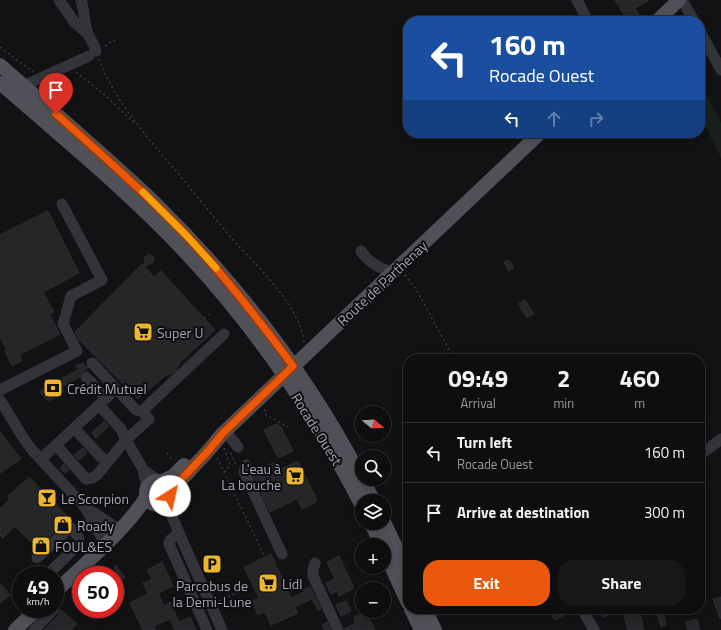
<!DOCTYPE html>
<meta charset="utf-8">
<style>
body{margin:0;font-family:"Titillium Web",sans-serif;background:#171718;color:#f1f3f6;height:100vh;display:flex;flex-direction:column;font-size:15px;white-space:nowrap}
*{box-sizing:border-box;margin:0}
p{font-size:13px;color:#9b9c9e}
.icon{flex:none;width:22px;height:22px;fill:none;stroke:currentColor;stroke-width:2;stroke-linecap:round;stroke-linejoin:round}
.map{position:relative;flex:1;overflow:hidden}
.panel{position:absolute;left:403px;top:354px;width:302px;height:260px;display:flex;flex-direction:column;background:#0e0e0f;border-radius:16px;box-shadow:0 2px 6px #0003,0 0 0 1px #2e2e2f}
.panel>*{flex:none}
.top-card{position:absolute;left:403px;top:16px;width:302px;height:122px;border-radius:16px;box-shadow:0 2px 6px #0003,0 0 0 1px #2e2e2f;background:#1a4fa0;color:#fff;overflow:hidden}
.needle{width:26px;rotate:108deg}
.fabs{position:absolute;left:355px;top:406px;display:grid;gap:8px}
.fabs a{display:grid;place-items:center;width:36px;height:36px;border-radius:50%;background:#0e0e0f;box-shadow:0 2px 6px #0003,0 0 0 1px #2e2e2f;font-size:20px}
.speed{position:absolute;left:12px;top:566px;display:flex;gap:8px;font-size:20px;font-weight:700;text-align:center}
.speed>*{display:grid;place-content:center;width:52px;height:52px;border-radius:50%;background:#0e0e0f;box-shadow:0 2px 6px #0003,0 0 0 1px #2e2e2f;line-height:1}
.speed small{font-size:10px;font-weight:400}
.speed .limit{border:6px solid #d22;background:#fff;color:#111}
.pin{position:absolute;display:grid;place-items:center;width:34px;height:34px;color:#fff;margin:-41px -17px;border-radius:50% 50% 50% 0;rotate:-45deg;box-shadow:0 0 4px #0007}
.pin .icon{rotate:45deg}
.me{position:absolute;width:44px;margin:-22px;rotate:35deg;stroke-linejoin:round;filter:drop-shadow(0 0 3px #0008)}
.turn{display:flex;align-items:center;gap:14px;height:84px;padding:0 20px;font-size:18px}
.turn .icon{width:52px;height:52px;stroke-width:2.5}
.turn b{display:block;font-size:28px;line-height:34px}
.lanes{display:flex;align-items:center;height:38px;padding:0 20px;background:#0003;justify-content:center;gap:20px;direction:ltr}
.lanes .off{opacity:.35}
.eta{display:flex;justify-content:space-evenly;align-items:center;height:68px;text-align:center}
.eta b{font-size:24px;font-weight:700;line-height:28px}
.button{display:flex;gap:8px;margin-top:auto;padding:8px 20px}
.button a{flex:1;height:46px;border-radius:16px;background:#ea580c;color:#fff;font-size:16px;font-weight:700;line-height:46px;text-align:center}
.button a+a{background:#171718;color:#f1f3f6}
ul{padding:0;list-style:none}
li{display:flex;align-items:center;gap:12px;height:60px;padding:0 20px;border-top:1px solid #2e2e2f}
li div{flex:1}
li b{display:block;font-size:15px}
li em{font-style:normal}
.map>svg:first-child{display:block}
</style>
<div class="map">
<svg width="721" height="630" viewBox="0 0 721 630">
<rect width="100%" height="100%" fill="#121214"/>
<!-- green -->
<path fill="#191f1a" d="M700,82L721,123V158L700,115Z"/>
<!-- building -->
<path fill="#262528" stroke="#2d2c30" d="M615,0H649L635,8L640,16L633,21H614L624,15Z
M48,211L79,273L43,292L54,312L49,314L60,334L19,355L22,361L12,366L5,351L7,350L0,337V235Z
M149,254L153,256L154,261L152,263L144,266L145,257Z
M509,260L514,268L508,271L504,262Z
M142,264L154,277L161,271L215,330L180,362L177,369L173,373L165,376L138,399L79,340L75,332Z
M525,300L534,314L527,318L518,304Z
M83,363L88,368L81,372L79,377L62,387L64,391L59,393L60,395L48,401L40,392L48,385L78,370L76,366Z
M104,421L109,426L96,438L92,433Z
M277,424L281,427L293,451L278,458L264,430Z
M0,432L21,459L0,473Z
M83,448L87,453L79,460L74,455Z
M298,461L316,498V502L302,509L297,499L270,512L251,471L252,468L254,467L256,471L275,462L279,470Z
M64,464L69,470L65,473L60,468Z
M29,477L71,520L63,524L37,548L15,526L3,538L0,535V509L10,499L8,496Z
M271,554L291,598L304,592L303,590L310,587L321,609L318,610L312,599L295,607L298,613L271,625L265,612L258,615L252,601L259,598L244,567Z
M339,556L354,588L339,596L337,591L331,594L326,583L335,579L327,562Z
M162,562L173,586L158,593L164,606L170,602L179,622L190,617L196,630H175L170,619L154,626L156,630H143L130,603L148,594L143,583L152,580L147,570Z
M115,565L125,577L115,588V575H110L115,571Z
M0,583L10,595L0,603Z
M81,594V608L74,600Z
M721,597V618L720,619L713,599Z
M346,601L351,611L341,616L336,605Z
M548,609H561L564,616L555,620Z
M600,609H609L611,614L603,617Z
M622,609H631L633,615L640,613L644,630H628Z
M656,609H662L666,625L661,627Z
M61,610L77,624L71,630H44L59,614Z
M366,611L375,630H345V628L356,623L354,617Z
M697,619L700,630H688L686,622Z
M327,622L330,630H325L322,625Z"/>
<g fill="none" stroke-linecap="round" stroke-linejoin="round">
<!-- path -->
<path stroke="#3a3b40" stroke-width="1.5" stroke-dasharray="2 3" stroke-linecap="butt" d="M105,46L117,39
M0,47L33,72
M99,59C115,102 147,137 176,171C196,195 216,220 236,243C260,269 300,307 304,342
M76,72L106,96L135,124
M405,275L416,289L454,359
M204,318L209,314
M265,409V414L290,428
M224,448L230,465L225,472
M167,453L173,461
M231,453L236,465
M217,458L265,557
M219,601L241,591"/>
<!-- minor -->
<path stroke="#333439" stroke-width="11" d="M59,0L75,23L88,34
M81,0C85,11 84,24 88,34C91,40 94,44 96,51
M577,0L588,21
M682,0L694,21
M700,31L721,70
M23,86L89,56
M361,251C370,264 379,267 393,273
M92,363L136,410L142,411L149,419L126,440L143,469L158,481
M86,377L106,398
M0,390L77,351L63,324L71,296L102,280L62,204
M0,400L24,439L33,451L85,507L105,544
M142,411L224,334
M74,428L100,456L108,462
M225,431L238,447
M56,445L86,479L92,478L97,475L126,440L121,429L99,405
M700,455L721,439
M41,459L116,389
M246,465L244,472L282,554
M143,469L147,488
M166,502L179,533L222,630
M88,509L120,530
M179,533L170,540L169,544L207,630
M37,558L68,529L71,528C76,534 81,537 78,545L49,573
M315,563L313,570V576L338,630
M582,609L594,630
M34,630L54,609"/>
<!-- major -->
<path stroke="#505158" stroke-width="14" d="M657,21L679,0
M0,65C52,111 106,156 156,204C237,284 309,377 362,479
M0,83C63,138 129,192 187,254C256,328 315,415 362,506
M362,479L374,501
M162,481L173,476L184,465
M146 493a12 12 0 1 1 24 0a12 12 0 1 1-24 0Z
M170,492L208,451L223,433L540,133
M384,522L408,572
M371,523L381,545
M384,551L408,603
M55,592C85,563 125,531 147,496
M411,609L421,630
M425,609L435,630
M15,630L37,609"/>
</g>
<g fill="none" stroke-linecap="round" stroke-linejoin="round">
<!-- route casing -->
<g stroke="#983908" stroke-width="10">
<path id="route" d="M56,114C100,153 144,192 185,234C224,275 259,320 293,366L223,433L208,451L179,482L170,492V496"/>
</g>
<!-- route -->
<use href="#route" stroke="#ea580c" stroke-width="7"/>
<!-- slow -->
<path stroke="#f59e0b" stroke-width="7" d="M143,192L186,235L216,268"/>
</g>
<!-- icons -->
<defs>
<g id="supermarket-square" transform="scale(1)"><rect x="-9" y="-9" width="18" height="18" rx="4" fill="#edb631" stroke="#0d0d0f"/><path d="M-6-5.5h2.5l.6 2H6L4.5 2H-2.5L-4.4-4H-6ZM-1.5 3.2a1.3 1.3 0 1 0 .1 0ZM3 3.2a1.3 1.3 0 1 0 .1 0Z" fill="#111"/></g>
<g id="bank-square" transform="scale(1)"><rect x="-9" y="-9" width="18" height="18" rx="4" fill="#edb631" stroke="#0d0d0f"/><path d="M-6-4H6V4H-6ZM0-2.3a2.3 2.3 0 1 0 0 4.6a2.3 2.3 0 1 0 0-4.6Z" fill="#111"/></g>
<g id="bar-square" transform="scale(1)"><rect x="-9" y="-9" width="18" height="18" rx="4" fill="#edb631" stroke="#0d0d0f"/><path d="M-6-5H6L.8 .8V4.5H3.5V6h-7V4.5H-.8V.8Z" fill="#111"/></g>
<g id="shop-square" transform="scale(1)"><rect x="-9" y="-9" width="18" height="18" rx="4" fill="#edb631" stroke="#0d0d0f"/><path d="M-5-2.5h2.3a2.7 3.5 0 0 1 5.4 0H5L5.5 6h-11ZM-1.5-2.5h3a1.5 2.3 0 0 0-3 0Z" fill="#111"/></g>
<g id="parking-square" transform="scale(1)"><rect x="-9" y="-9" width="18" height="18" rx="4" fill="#edb631" stroke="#0d0d0f"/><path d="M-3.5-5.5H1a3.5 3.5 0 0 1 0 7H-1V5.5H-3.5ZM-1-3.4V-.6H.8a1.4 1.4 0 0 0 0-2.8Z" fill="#111"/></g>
</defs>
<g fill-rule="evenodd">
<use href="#supermarket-square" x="143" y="332"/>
<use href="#bank-square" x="53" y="388"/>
<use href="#supermarket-square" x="295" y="476"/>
<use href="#bar-square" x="47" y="498"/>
<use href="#shop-square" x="63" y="525"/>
<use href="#shop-square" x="41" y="546"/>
<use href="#parking-square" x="212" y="564"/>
<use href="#supermarket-square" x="268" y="583"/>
</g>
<g text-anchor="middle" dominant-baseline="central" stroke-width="4" stroke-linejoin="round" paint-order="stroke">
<!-- street labels -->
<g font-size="14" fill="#a4a8b4" stroke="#0d0d0f">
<text transform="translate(382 283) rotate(-43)">Route de Parthenay</text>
<text transform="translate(317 429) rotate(58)">Rocade Ouest</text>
</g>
<!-- poi labels -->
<g font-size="14" fill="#a4a8b4" stroke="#0d0d0f" text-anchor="start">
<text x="157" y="332">Super U</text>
<text x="67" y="388">Crédit Mutuel</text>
<text x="281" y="468" text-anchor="end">L'eau à<tspan x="281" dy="16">La bouche</tspan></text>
<text x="61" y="498">Le Scorpion</text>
<text x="77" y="525">Roady</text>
<text x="55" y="546">FOUL&amp;ES</text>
<text x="282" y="583">Lidl</text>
<text x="212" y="585" text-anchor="middle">Parcobus de<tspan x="212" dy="16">la Demi-Lune</tspan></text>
</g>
</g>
</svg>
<div class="fabs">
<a><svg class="needle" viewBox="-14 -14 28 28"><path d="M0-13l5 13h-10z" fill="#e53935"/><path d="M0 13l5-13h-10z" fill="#9b9c9e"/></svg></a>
<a><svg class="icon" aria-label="search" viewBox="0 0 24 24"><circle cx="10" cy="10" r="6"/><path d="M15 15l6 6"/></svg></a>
<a><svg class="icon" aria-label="layers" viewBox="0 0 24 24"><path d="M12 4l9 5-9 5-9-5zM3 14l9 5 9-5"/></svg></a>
<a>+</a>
<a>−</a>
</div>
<div class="speed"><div>49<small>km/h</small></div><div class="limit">50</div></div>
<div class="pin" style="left:56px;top:114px;background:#d93025"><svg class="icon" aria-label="arrive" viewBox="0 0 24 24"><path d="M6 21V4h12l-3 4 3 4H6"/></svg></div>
<svg class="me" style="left:170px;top:496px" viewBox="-20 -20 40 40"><circle r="19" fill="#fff"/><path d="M0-13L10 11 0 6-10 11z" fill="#ea580c"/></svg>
<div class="top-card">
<div class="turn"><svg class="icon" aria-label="left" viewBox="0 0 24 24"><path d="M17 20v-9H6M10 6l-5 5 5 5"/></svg><div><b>160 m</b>Rocade Ouest</div></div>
<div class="lanes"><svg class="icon" aria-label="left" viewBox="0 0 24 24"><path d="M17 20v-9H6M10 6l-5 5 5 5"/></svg><svg class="icon off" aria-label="ahead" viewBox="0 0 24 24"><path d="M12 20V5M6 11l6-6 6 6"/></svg><svg class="icon off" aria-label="right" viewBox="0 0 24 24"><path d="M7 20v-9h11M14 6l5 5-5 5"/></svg></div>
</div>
<section class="panel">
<div class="eta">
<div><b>09:49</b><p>Arrival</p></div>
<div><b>2</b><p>min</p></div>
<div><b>460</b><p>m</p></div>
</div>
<ul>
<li><svg class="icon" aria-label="left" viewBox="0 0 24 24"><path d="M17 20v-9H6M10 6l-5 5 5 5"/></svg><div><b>Turn left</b><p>Rocade Ouest</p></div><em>160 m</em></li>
<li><svg class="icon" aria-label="arrive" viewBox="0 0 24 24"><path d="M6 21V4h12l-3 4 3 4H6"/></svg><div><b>Arrive at destination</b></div><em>300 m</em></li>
</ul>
<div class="button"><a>Exit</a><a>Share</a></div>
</section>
</div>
